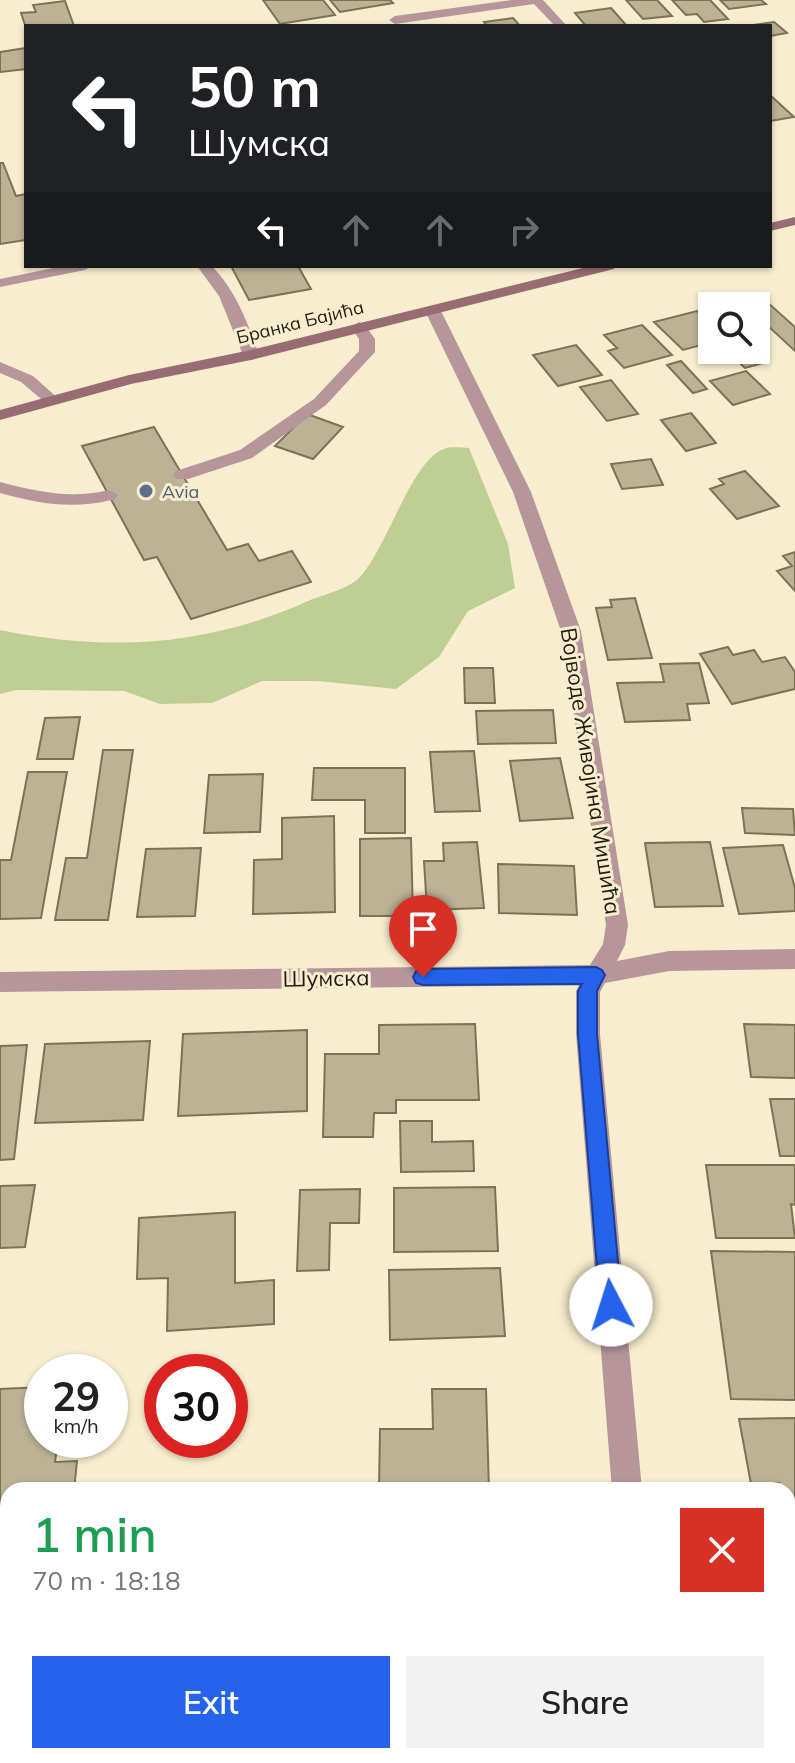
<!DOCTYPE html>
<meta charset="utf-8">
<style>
body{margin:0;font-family:Mulish,sans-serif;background:#f2f2f2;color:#222;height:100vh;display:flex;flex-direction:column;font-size:30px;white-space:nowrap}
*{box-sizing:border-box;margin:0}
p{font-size:26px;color:#767676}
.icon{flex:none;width:44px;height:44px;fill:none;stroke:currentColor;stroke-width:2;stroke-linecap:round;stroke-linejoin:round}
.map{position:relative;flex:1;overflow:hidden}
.sheet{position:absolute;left:0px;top:1482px;width:796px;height:282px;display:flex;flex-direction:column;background:#fff;border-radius:24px 24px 0 0;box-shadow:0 2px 6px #0004}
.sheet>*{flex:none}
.banner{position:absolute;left:24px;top:24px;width:748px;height:244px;border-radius:0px;box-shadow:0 2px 6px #0004;background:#202124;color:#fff;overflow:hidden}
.buttons{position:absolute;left:698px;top:292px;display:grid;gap:16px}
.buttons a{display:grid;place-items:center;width:72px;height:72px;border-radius:0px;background:#fff;box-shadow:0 2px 6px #0004;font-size:40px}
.speed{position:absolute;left:24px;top:1354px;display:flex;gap:16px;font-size:40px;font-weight:700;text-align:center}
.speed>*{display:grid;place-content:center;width:104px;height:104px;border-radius:50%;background:#fff;box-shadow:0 2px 6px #0004;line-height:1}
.speed small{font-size:20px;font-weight:400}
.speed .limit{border:12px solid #d22;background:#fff;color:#111}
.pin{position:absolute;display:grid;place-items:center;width:68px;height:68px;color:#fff;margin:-82px -34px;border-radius:50% 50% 50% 0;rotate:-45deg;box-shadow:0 0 8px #0007}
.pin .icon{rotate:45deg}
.me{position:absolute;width:88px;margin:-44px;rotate:355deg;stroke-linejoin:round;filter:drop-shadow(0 0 6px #0008)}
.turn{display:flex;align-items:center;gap:28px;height:168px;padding:0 32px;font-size:36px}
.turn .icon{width:104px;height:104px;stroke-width:2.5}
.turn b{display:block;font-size:56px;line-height:68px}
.lanes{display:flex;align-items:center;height:76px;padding:0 32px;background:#0003;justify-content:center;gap:40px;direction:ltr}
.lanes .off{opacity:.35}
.round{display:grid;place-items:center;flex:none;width:84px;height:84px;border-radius:0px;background:#f2f2f2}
.overview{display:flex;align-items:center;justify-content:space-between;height:136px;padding:0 32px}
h1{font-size:48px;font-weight:600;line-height:60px;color:#1e9e55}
.action{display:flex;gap:16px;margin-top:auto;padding:16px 32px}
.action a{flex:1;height:92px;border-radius:0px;background:#2563eb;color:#fff;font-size:32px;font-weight:600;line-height:92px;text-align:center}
.action a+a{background:#f2f2f2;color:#222}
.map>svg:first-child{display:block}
</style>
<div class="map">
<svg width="795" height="1763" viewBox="0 0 795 1763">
<rect width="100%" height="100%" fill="#f8eecf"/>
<!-- green -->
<path fill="#bfcf93" d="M469,448L508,544L515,588L468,611L439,657L396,689L317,681H262L212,703L160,704L124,691L16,690L0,694V630C109,652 206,647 308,601C323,595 347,589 358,579C386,552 411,460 444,449C451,446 462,448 469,448Z"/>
<!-- building -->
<path fill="#bcb295" stroke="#7c7357" stroke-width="2" d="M263,0H323L335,15L280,24Z
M330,0H390L393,3L340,12Z
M626,0H657L672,16L643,19Z
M672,0H710L728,19L704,22L697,14L686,15Z
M720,0H761L766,4L729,9Z
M65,1L74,26L26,28L21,13L36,12L33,5Z
M611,8L627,26H586L575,13Z
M513,18L520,26H487L484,22Z
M774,22L787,33L770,36V26H747Z
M26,48V69L0,72V52Z
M770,95L794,117L770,121Z
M0,163H3L16,196L26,194V240L0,244Z
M231,266H298L311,289L249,300Z
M757,293L795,327V351L766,324L756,327V306H724L720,303Z
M697,311L712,325V342L683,350L654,322Z
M642,325L672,355L624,368L608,351L617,348L604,335Z
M576,345L602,375L558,386L533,355Z
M725,350H749L763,363L745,368Z
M681,361L707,389L693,393L667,365Z
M746,371L770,394L733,405L710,381Z
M611,380L638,414L607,421L580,387Z
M691,413L716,443L686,451L661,420Z
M307,414L343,427L313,459L275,446Z
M154,427L227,550L248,544L259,561L292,551L311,582L191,619L157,557L144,560L82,446Z
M651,459L663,485L622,489L611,464Z
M745,471L779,506L737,519L710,489L724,484L719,479Z
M795,552V591L777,571L792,566L783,556Z
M635,598L652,658L608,660L596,608L612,607L610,600Z
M728,647L733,655L754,650L762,662L785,657L795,672V689L732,704L700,654Z
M699,663L709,703L687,704L690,720L625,722L617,683L664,682L660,664Z
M464,668H493L495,703H465Z
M553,710L556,743L478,744L476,711Z
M80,717L73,759H37L45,718Z
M103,750H133L108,920H55L66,858H87Z
M474,751L480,811L435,812L430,752Z
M560,758L573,818L520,821L510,761Z
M314,768H405V833H365V800H312Z
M28,772H67L41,918L0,919V860H11Z
M263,774L260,832L204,833L209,775Z
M742,808L793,809L795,835L745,833Z
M334,816L335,912L253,914L254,860L282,859V818Z
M411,838L413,916H360V839Z
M477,842L484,908L427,910L424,861H444L443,843Z
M710,842L723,906L655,907L645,843Z
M783,845L795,888V911L739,914L723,848Z
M201,848L195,916L137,917L146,849Z
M498,864L574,866L577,915L499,913Z
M475,1024L479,1100H396V1113H374L373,1137H323L325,1054H379V1025Z
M744,1024L795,1025V1078L751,1077Z
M307,1030V1111L178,1116L183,1034Z
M150,1041L143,1120L35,1123L45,1044Z
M27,1045L14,1159L0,1160V1046Z
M770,1099H795V1156H780Z
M400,1121H432V1142L473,1141L474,1171L401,1172Z
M706,1165H795V1205L791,1204L795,1238H716Z
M35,1185L25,1247L0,1248V1186Z
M495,1187L498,1251L394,1252V1188Z
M360,1189L359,1223H330L329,1270L297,1271L300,1190Z
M235,1212V1283L274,1280V1324L167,1331L168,1278L137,1279L139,1218Z
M711,1251L795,1252V1400L731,1399Z
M500,1268L505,1336L390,1340L389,1270Z
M42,1387V1440H58L55,1462L77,1461L74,1490H8V1508H0V1389Z
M432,1389H486L489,1490H379L380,1429H433Z
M795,1418V1501H788V1490H780L779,1483L751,1484L739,1419Z
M788,1527H795V1630L788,1631Z
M0,1615H8V1695L0,1748Z
M788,1668H795V1763L788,1725Z
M383,1756H506L507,1763H383Z"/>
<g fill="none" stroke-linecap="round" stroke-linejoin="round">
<!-- service -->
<path fill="#b6969b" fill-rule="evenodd" d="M359,322L364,324L375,339V352L326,405L252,458L188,479H176L173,475L176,471L240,450L314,399L359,351V339L351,327Z
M0,362L33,376L61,401L59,404H47L21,382L0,373Z
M0,482C38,492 70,499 109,490L118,495L115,499C74,510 40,504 0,493Z"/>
<!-- minor -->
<path fill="#b6969b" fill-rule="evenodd" d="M512,0H543L567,26H555L534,4L395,24L389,20L395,16Z
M63,266H92L85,270L0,287V279Z
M197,266H212C236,291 248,323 259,355L257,358L251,360L243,355L219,296Z
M433,306L441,311L531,492L581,631L628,925L625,945L617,961L669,951L795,949V969L669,971L605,983L600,992V1034L642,1490H612L576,1034V991L579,985L0,992V972L590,965L603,944L606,925L561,631L513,492L425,311Z
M635,1756H667V1763H635Z"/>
<!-- secondary -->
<path fill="#986c73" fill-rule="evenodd" d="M795,217V225L770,231V223Z
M591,266H616L614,269L251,360L131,384L0,420V410L129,375L251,350Z"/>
</g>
<!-- route -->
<path fill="#2563eb" stroke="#184099" stroke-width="2" d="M596,967L602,970L605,975L597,991V1034L622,1305L619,1313L611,1316L603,1313L600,1305L578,1034V991L582,984L423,985L416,983L413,977L416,971L423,969Z"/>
<!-- markers -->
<circle fill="#5c6f8a" stroke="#f8eecf" stroke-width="3" cx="146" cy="491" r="8"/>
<g text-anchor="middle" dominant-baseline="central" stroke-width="6" stroke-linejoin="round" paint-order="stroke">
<!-- far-street labels -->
<g font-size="18" fill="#201c11" stroke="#f8eecf">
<text transform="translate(300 322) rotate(-14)">Бранка Бајића</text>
</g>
<!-- far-service labels -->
<g font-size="18" fill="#4e5e75" stroke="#f8eecf" text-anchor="start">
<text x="162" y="491">Avia</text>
</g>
<!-- street labels -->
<g font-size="22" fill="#201c11" stroke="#f8eecf">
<text transform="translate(591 771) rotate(81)">Војводе Живојина Мишића</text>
<text transform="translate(326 978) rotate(-1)">Шумска</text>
</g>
</g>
</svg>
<div class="buttons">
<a><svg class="icon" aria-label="search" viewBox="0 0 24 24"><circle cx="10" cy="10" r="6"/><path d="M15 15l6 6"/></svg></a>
</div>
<div class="speed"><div>29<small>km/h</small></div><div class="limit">30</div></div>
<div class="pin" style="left:423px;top:977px;background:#d93025"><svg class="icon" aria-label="arrive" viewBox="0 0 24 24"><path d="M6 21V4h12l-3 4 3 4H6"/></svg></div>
<svg class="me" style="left:611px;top:1305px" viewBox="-20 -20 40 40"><circle r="19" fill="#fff"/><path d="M0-13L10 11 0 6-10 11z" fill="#2563eb"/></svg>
<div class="banner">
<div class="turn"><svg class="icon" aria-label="left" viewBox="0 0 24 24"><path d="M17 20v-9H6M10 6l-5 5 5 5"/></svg><div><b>50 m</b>Шумска</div></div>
<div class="lanes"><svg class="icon" aria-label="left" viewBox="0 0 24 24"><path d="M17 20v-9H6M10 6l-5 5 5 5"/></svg><svg class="icon off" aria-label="ahead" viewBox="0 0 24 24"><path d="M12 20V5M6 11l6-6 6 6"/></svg><svg class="icon off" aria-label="ahead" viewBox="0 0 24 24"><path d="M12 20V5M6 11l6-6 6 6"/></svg><svg class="icon off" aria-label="right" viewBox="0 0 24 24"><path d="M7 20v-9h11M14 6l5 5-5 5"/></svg></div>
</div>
<section class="sheet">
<div class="overview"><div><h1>1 min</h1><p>70 m · 18:18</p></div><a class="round" style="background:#d93025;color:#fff"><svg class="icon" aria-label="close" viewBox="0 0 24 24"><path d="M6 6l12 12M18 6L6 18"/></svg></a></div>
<div class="action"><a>Exit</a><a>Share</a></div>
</section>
</div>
